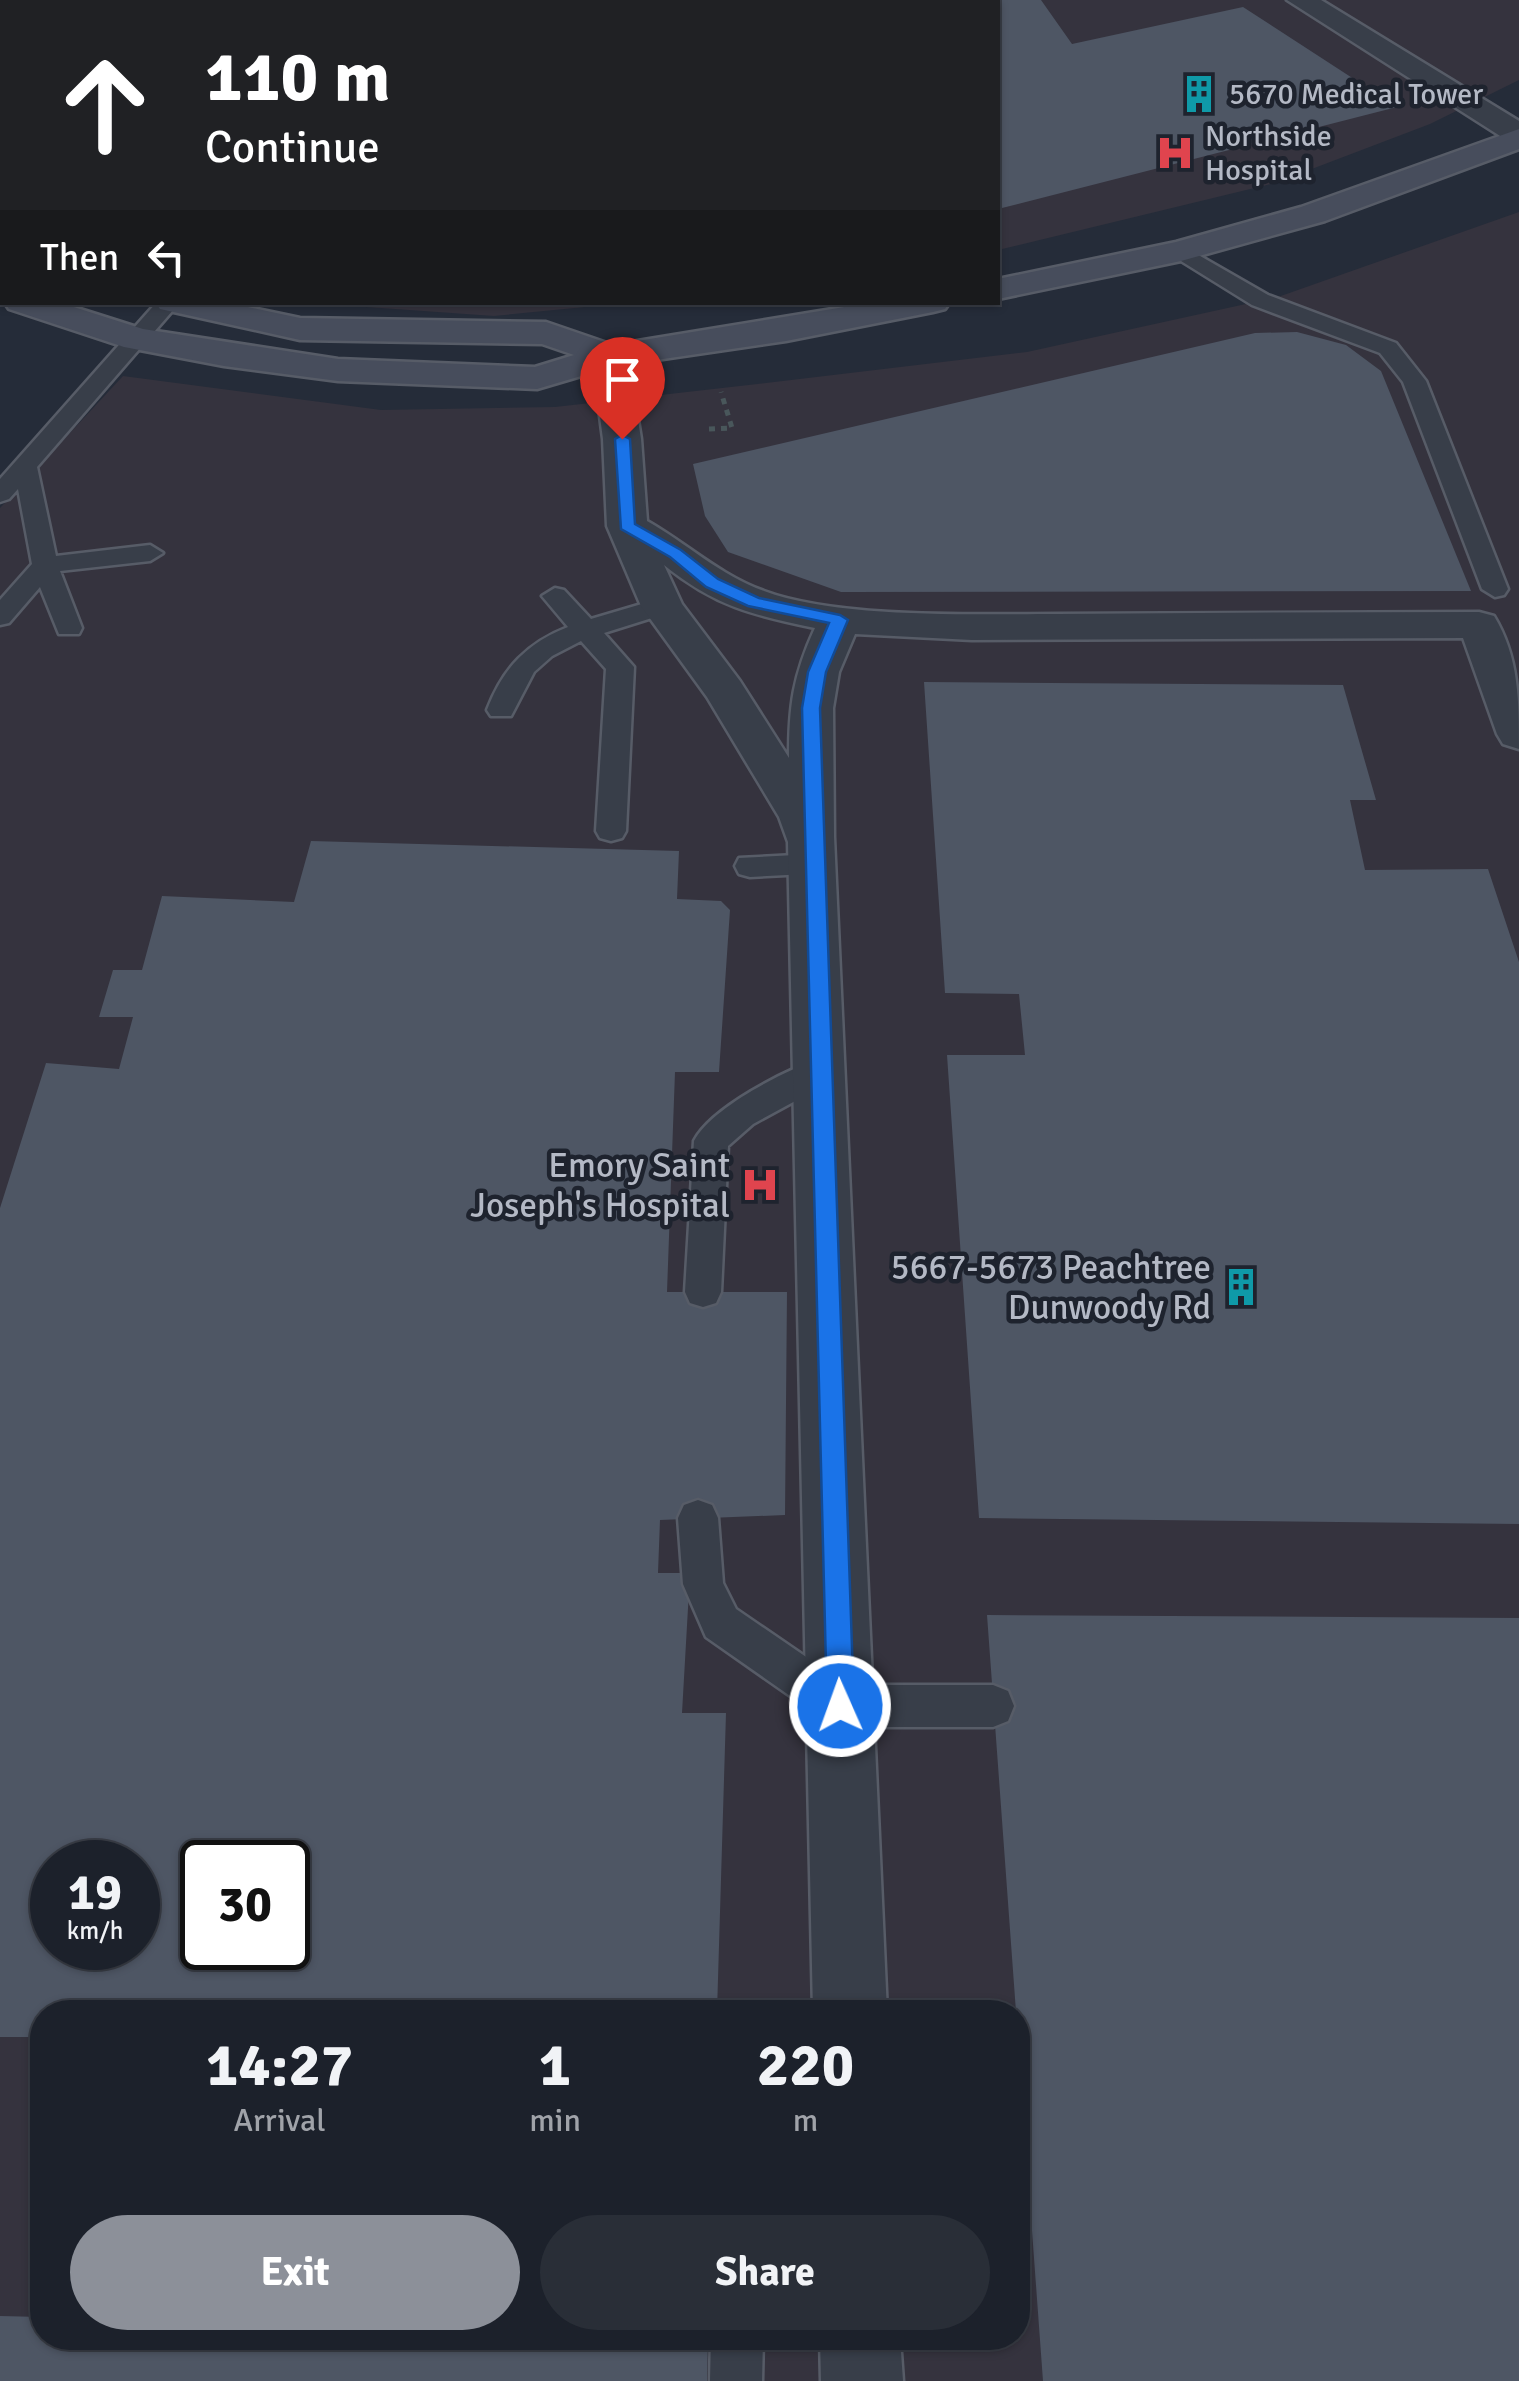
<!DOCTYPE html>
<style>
body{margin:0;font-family:Signika,sans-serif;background:#292e37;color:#f1f3f6;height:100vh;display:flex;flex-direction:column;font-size:38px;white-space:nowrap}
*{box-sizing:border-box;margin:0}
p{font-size:32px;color:#a0a3a9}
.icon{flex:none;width:55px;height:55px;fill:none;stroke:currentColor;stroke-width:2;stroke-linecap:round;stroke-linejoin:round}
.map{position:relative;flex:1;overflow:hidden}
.sheet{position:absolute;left:30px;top:2000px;width:1000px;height:350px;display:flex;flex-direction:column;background:#1c212b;border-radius:40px;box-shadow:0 2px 8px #0004,0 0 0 2px #3a3e47}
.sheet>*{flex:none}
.hud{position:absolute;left:0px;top:0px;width:1000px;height:305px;box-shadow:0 2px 8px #0004,0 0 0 2px #3a3e47;background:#202124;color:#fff;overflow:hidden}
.speed{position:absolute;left:30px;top:1840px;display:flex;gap:20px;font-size:50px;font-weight:700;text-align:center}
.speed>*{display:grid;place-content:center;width:130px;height:130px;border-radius:50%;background:#1c212b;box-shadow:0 2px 8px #0004,0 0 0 2px #3a3e47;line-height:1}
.speed small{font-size:25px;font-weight:400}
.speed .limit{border:5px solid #111;border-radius:15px;background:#fff;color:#111}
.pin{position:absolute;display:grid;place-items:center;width:85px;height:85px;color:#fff;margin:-102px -42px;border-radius:50% 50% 50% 0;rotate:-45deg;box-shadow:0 0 10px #0007}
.pin .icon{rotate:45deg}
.me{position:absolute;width:110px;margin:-55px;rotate:358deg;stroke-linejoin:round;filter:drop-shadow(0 0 8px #0008)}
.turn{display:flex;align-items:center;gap:35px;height:210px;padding:0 40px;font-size:45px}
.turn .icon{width:130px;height:130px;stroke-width:2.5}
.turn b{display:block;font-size:70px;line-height:85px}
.then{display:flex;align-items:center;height:95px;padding:0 40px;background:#0003;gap:20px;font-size:38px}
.eta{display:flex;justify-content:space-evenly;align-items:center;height:170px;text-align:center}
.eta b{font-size:60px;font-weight:800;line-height:70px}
.button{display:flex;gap:20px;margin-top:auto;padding:20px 40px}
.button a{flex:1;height:115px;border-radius:60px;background:#8c9099;color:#fff;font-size:40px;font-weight:800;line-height:115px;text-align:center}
.button a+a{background:#292e37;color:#f1f3f6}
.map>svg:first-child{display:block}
</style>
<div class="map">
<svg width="1519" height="2381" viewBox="0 0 1519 2381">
<rect width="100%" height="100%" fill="#252c39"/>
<!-- medical -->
<path fill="#35333e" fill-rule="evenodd" d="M118,0H1519V80L1430,124L1275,183L998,250V2H113Z
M1519,212V2381H0V508L123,376L381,410L555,407L766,383L1027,352L1278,297ZM52,1862H138V1948H52ZM202,1862H288V1948H202ZM42,2012H1018V2338H42Z
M310,303H626L494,316Z"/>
<!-- building -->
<path fill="#4e5664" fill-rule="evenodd" d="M998,0H1041L1072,44L1243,7L1397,107L998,209Z
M1297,332L1346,345L1381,371L1471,591L841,592L728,552L705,516L693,464L1255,333Z
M924,682L1343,685L1376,800H1350L1365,870L1488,869L1519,962V1524L979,1518L947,1055H1025L1019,994L945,993Z
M311,841L679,851L677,899L721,901L730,910L719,1072H675L667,1292H787L785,1515L660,1520L658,1573H690L682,1713H726L717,2012H42V2037H0V1208L46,1063L119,1069L133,1017H99L113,970H142L162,896L294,902ZM52,1862H138V1948H52ZM202,1862H288V1948H202Z
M987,1615L1519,1618V2381H1043Z
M0,2316L42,2317V2338H708L707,2381H0Z"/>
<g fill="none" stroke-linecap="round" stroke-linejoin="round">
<!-- lane casing -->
<g stroke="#575c67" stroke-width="5">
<path id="lane" d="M1181,245L1268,295L1396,343L1426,381L1508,589L1504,595L1495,597L1482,589L1403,382L1380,353L1252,305L1173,256L1170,251Z
M157,302H180L37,467L56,556L150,545L163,553L150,561L60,571L82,628L79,634H59L40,587L9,623L0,625V600L32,564L18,489L9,499L0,502V479Z
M555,588L564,590L591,619L662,598L675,606L671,612L604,633L634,667L626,831L622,838L611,841L600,838L596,831L606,669L581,641L552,656L534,672L511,716H491L487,710C503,668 527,643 568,627L542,596Z
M815,854L826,857L830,865L826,873L750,877L739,874L735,866L739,858Z
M820,1059L832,1063L837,1072L832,1081L753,1124L728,1146L721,1292L716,1303L703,1307L690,1303L685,1292L694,1141C711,1108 785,1070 820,1059Z
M698,1500L712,1505L718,1518L723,1583L736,1609L847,1685H993L1008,1691L1014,1706L1008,1721L993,1727H841L826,1721L706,1637L683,1584L678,1518L684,1505Z
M711,2338H763L762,2381H710Z"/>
</g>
<!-- street casing -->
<g stroke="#575c67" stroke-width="5">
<path id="street" d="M1287,0H1321L1519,121V143L1508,141Z
M610,345L623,348L628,356L641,439L647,521C686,543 721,576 764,591C839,619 977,614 1059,614C1199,613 1339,612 1479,612L1494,616C1519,657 1519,701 1519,749L1503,744L1497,734L1463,638L972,640L855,634L839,672L833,708L834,837L887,2012H813L788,842L779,817L707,697L641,606L607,526L603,439L592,356L597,348ZM664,565C715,606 752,615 815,628C793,676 789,706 789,758L740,681L682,604Z
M820,2338H900L903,2381H821Z"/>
</g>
<!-- secondary casing -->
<g stroke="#575c67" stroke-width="5">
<path id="secondary" d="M2,9V27L0,28V10Z
M1519,129V149L1325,221L1181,261L998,299V279L1176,242L1301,207Z
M0,227L2,228V249H0Z
M4,302H58L143,329L338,359L535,367L574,355L542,344L300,340L160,309L155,302H224L300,318L546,322L613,345L875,302H950L945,309L933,312L786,341L615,366L537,389L338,381L224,366L124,347L9,309Z"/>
</g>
<!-- path -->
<path stroke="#49575b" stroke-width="5" stroke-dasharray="6 6" stroke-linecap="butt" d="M709,429L732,428L721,392"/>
<!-- lane -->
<use href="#lane" fill="#383e49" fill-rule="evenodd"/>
<!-- street -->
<use href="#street" fill="#383e49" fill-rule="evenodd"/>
<!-- secondary -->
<use href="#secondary" fill="#474d5c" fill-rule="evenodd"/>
</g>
<!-- route -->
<path fill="#1a73e8" stroke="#114b97" stroke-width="2.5" d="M622,435L630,439L635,524L681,550L718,579L759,598L840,615L848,620L826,672L820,708L854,1706L850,1716L840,1720L831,1716L827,1706L802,708L808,672L829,623L748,606L706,587L670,557L621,529L615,439Z"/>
<!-- icons -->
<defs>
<g id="building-bare" transform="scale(3)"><path d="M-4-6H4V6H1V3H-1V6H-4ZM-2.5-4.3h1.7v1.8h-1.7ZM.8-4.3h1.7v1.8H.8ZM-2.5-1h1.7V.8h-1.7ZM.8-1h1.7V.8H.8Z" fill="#0f9aa8" stroke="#1e232e" stroke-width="2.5" paint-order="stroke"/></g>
<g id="hospital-bare" transform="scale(3)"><path d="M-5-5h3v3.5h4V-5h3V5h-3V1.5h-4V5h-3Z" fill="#e0444e" stroke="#1e232e" stroke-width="2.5" paint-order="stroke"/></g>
</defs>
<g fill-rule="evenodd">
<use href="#building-bare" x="1199" y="94"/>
<use href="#hospital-bare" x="1175" y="153"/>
<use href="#hospital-bare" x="760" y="1185"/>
<use href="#building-bare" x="1241" y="1287"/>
</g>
<g text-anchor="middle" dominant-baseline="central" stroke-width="9" stroke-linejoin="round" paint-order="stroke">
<!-- far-poi labels -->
<g font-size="30" fill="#b4b9c5" stroke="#1e232e" text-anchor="start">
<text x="1229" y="94">5670 Medical Tower</text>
<text x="1205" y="136">Northside<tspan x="1205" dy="34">Hospital</tspan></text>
</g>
<!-- poi labels -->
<g font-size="35" fill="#b4b9c5" stroke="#1e232e" text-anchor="end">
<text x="730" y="1165">Emory Saint<tspan x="730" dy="40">Joseph's Hospital</tspan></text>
<text x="1211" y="1267">5667-5673 Peachtree<tspan x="1211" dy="40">Dunwoody Rd</tspan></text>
</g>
</g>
</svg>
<div class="speed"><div>19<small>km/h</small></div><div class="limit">30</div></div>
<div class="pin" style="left:622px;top:439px;background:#d93025"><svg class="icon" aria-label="arrive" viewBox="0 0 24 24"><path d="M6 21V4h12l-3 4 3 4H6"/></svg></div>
<svg class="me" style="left:840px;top:1706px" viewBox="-20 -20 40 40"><circle r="17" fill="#1a73e8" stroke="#fff" stroke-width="3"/><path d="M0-11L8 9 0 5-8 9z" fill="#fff"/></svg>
<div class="hud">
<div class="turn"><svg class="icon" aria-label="ahead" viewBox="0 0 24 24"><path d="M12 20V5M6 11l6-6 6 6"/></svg><div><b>110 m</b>Continue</div></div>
<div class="then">Then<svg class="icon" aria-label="left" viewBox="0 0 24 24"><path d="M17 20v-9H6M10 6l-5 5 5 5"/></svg></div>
</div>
<section class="sheet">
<div class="eta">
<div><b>14:27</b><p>Arrival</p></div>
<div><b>1</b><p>min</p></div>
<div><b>220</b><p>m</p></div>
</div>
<div class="button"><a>Exit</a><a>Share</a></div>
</section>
</div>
